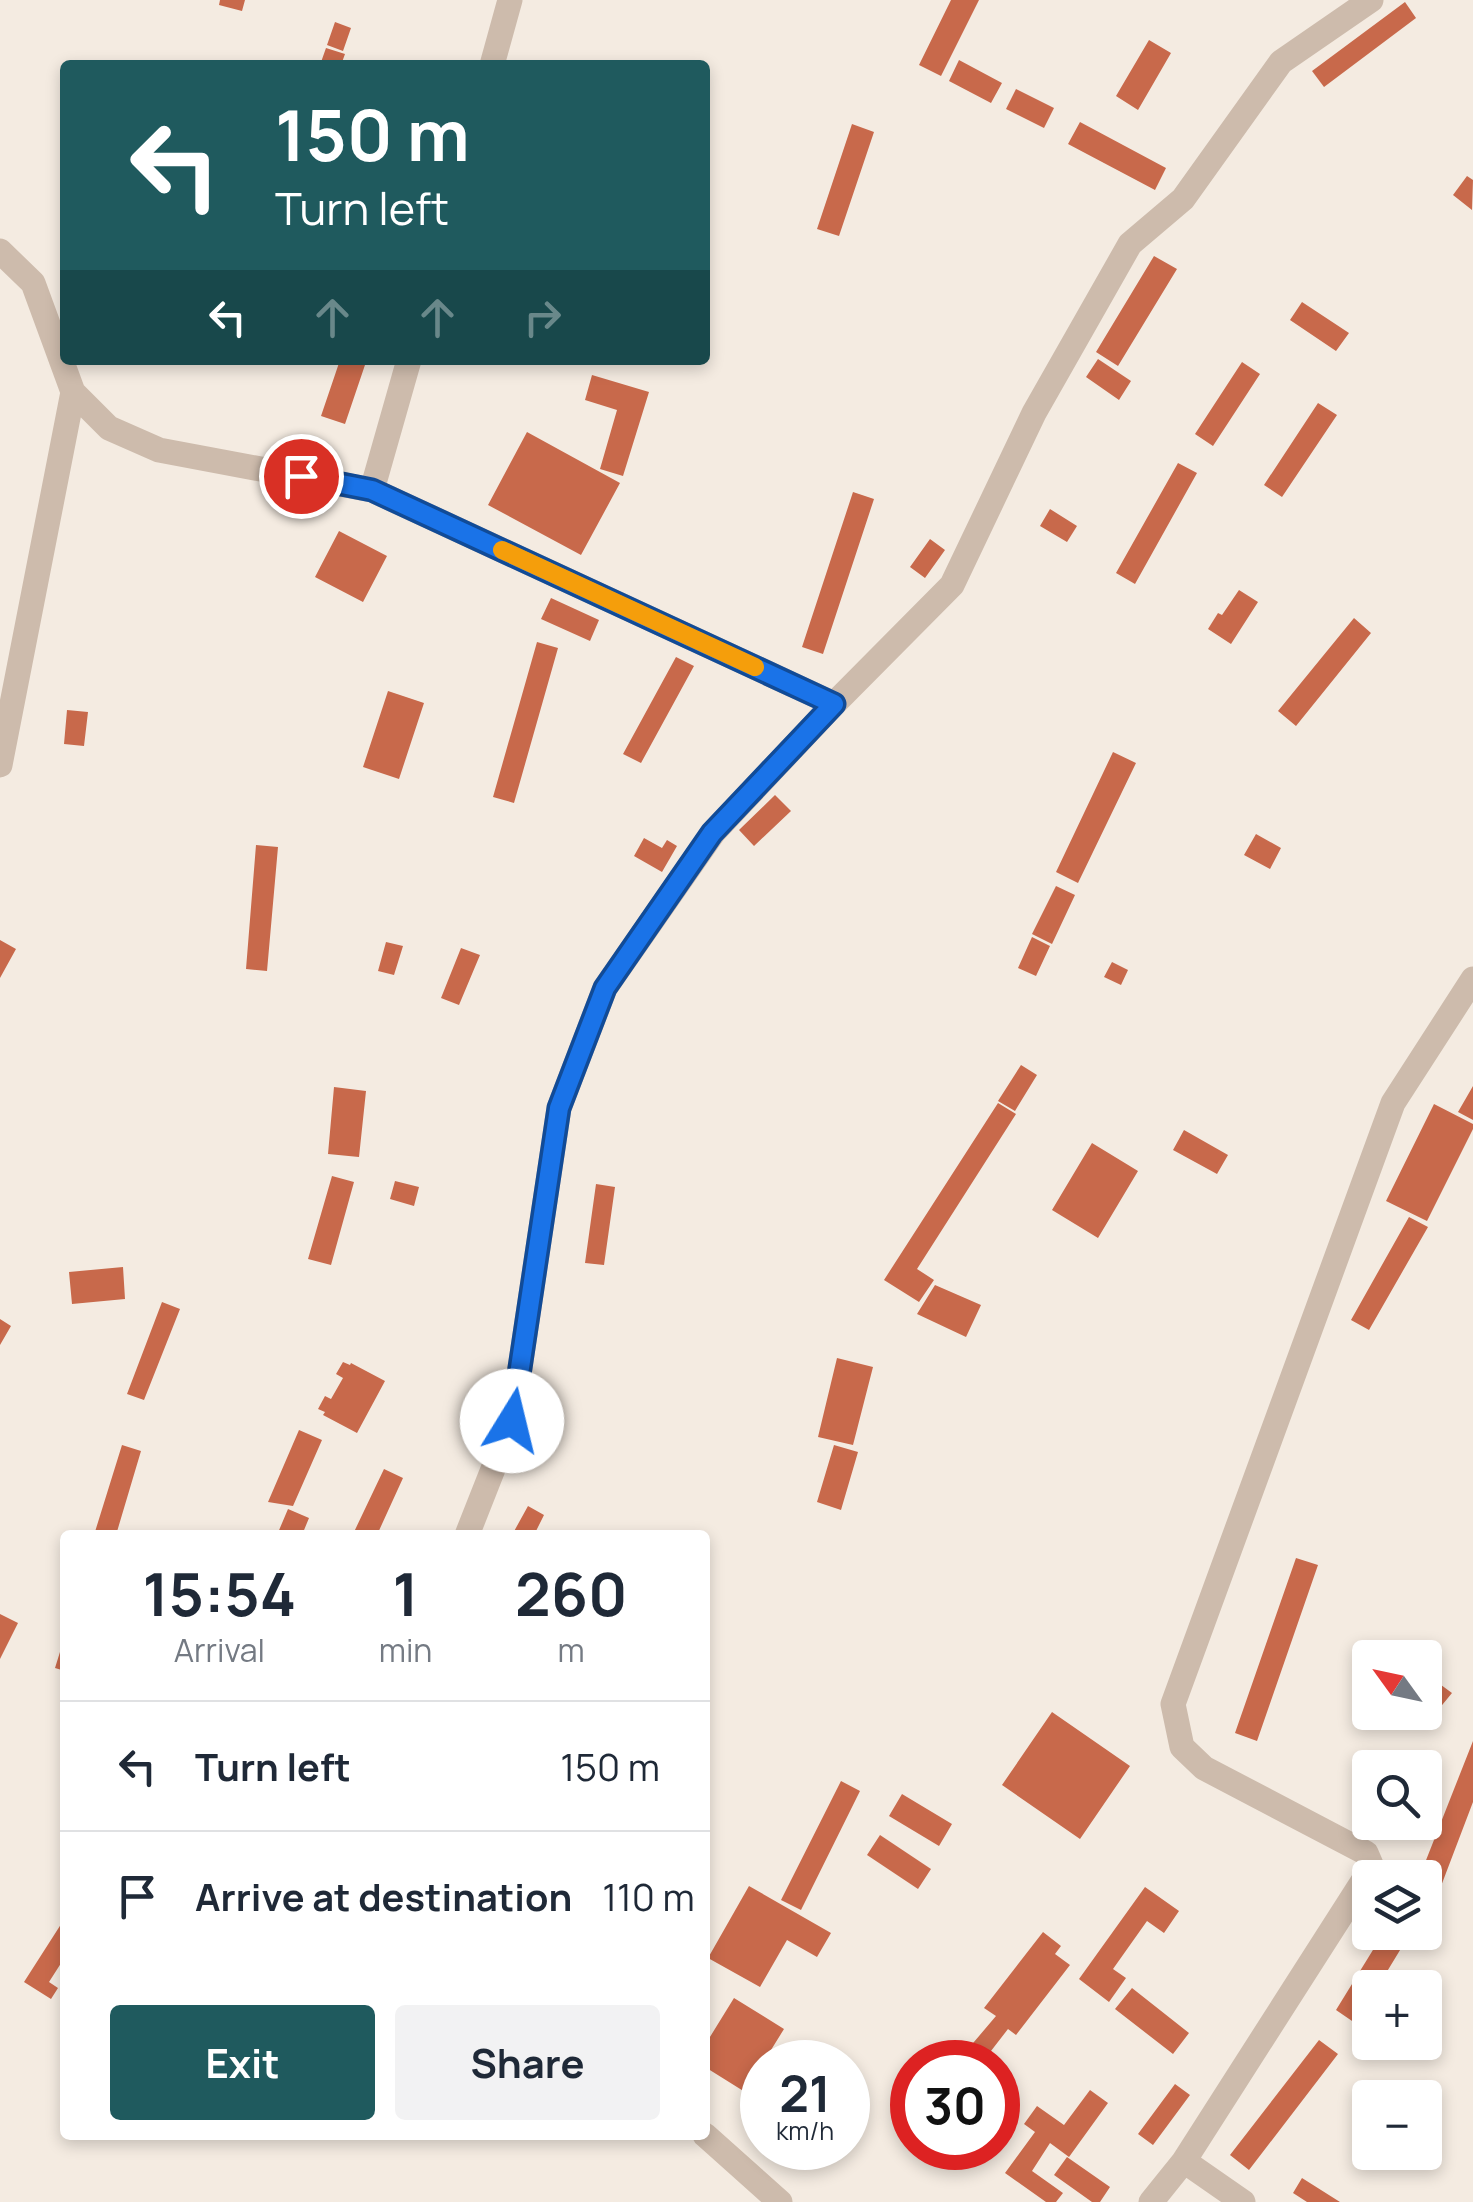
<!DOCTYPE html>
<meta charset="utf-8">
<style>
body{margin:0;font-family:Manrope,sans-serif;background:#f2f2f3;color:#1f2937;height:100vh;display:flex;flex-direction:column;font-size:38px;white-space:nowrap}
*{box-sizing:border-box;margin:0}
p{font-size:32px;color:#747a83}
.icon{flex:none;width:55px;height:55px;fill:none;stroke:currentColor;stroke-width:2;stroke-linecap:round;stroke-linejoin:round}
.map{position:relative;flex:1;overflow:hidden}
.drawer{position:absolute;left:60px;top:1530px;width:650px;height:610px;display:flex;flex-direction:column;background:#fff;border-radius:10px;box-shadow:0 5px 15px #0003}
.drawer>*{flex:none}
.guide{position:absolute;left:60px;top:60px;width:650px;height:305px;border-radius:10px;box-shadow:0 5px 15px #0003;background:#1f5a5e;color:#fff;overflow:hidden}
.needle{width:65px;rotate:303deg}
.controls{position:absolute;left:1352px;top:1640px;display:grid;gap:20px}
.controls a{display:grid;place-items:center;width:90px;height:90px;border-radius:10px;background:#fff;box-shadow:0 5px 15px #0003;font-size:50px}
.speed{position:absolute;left:740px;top:2040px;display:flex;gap:20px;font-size:50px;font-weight:700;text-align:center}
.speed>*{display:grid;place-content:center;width:130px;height:130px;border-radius:50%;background:#fff;box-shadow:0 5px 15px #0003;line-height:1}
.speed small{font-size:25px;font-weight:400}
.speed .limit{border:15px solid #d22;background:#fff;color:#111}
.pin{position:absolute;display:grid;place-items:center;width:85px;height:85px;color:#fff;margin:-42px;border:5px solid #fff;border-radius:50%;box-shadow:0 2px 10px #0007}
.me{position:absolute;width:110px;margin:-55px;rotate:9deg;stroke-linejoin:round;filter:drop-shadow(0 0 8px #0008)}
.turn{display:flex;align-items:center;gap:35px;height:210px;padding:0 50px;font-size:45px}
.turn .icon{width:130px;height:130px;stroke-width:2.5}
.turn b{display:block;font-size:70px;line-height:85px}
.lanes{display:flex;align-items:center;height:95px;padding:0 50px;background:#0003;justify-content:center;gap:50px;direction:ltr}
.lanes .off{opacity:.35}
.eta{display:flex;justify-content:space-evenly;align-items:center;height:170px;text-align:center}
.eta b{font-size:60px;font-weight:700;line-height:70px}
.action{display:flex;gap:20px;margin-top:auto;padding:20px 50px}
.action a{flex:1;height:115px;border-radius:10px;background:#1f5a5e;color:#fff;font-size:40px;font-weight:700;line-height:115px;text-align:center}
.action a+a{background:#f2f2f3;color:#1f2937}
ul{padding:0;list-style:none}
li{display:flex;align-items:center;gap:30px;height:130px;padding:0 50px;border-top:2px solid #e0e1e3}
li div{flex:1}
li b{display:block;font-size:38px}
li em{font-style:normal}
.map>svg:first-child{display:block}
</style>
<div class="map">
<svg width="1473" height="2202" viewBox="0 0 1473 2202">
<rect width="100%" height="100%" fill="#f4ebe1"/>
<!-- building -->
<path fill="#c8694b" d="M220,0H245L242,11L219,5Z
M951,0H979L941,76L919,65Z
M1405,2L1416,18L1324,87L1312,71Z
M335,22L351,28L343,51L327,45Z
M1149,40L1171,53L1138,110L1116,96Z
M326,48L345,54L341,65H320Z
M959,60L1002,83L991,103L949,81Z
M1016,89L1054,108L1044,128L1006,109Z
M1080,122L1166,168L1155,190L1068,144Z
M852,124L874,132L839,236L817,229Z
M1467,176L1473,180L1472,210L1453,195Z
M1154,256L1177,269L1118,366L1096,352Z
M1302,302L1349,333L1336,351L1290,320Z
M1098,359L1131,381L1119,400L1086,377Z
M340,360L366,362L345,424L321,416Z
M1242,362L1260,374L1213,446L1195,434Z
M592,375L649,392L623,476L600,469L617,410L585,400Z
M1318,403L1337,415L1282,497L1264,485Z
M527,432L620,483L581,555L488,505Z
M1178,463L1197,473L1135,584L1116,573Z
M853,492L874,499L823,654L802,647Z
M1050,509L1077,526L1067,542L1040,526Z
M339,531L387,556L363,602L315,577Z
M930,539L945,550L925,578L910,567Z
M1239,590L1258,602L1231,644L1208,629L1218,613L1222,615Z
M551,598L599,620L590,641L541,619Z
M1354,618L1371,633L1296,726L1278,711Z
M537,642L558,648L514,803L493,797Z
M676,657L694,666L641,763L623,754Z
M388,691L424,703L399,779L363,767Z
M67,710L88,712L84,746L64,744Z
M1113,752L1136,763L1078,883L1056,872Z
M775,795L791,811L754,846L739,830Z
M1256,834L1281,848L1270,869L1244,855Z
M644,838L662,848L667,840L677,846L662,872L634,856Z
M256,845L278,847L267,971L246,969Z
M1056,886L1075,895L1052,944L1032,934Z
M1032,937L1050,946L1036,976L1018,968Z
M0,940L16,949L0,978Z
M386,942L403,946L394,975L378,971Z
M461,948L480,955L459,1005L441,998Z
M1112,962L1128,970L1121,985L1104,977Z
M1021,1065L1037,1075L1015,1111L998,1101Z
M1473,1086V1120L1458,1112Z
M334,1087L366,1091L359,1157L328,1154Z
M998,1103L1016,1114L917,1269L934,1280L919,1302L884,1280Z
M1434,1104L1473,1124V1129L1427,1221L1386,1201Z
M1184,1130L1228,1155L1217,1174L1173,1150Z
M1092,1143L1138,1171L1098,1238L1052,1210Z
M332,1176L354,1182L331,1265L308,1259Z
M395,1181L419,1187L414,1206L390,1199Z
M596,1184L615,1187L604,1265L585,1263Z
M1409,1217L1428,1227L1369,1330L1351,1320Z
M123,1267L125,1299L72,1304L69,1272Z
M935,1285L981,1305L966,1337L917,1314Z
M162,1302L180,1309L144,1400L127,1394Z
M0,1319L11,1326L0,1345Z
M837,1358L873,1367L853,1445L818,1437Z
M343,1362L350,1365L351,1363L385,1381L357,1433L323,1415L325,1412L318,1409L325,1396L331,1399L343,1378L336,1374Z
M299,1430L322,1440L293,1506L268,1502Z
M122,1445L141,1451L116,1535H94Z
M834,1445L858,1452L841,1510L817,1502Z
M384,1469L403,1478L377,1535H359L354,1532Z
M528,1506L544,1515L534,1535H512Z
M288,1509L309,1518L302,1535H277Z
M1296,1558L1318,1565L1257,1741L1235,1733Z
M0,1614L18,1623L0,1659Z
M64,1639H65V1671L55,1668Z
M1437,1682L1452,1693L1438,1710L1425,1700Z
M1052,1712L1130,1766L1080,1839L1002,1785Z
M1473,1741V1802L1438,1894L1425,1888V1878H1419Z
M841,1781L860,1791L801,1910L781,1900Z
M902,1794L952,1824L939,1846L889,1816Z
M880,1835L931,1869L918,1889L867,1855Z
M749,1886L831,1933L817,1957L787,1940L760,1987L708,1958Z
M1145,1887L1179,1911L1164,1933L1147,1921L1113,1969L1126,1978L1109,2002L1079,1979Z
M65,1918V1957L49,1982L58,1988L51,1999L24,1982Z
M1043,1932L1061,1946L1055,1954L1070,1965L1016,2035L1008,2029L984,2060L987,2062H957L996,2016L984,2008Z
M1384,1932H1411L1377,1988H1370V1999L1355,2023L1336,2010Z
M1132,1988L1189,2033L1173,2054L1115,2009Z
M734,1998L784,2029L745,2092L705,2067V2045Z
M1319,2040L1338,2054L1249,2170L1230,2155Z
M1175,2084L1190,2095L1153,2145L1138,2134Z
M1090,2090L1108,2103L1069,2157L1050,2143L1032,2171L1063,2193L1056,2202H1046L1005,2173L1035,2132L1024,2124L1037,2106L1064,2125Z
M1067,2157L1110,2187L1100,2202H1092L1054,2175Z
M1302,2178L1340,2202H1307L1293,2193Z"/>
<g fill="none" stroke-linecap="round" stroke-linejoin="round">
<!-- minor -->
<path stroke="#cdbbac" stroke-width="25" d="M492,65L510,0
M0,251L33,283L73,392L109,428L159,450L372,490L834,704
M372,490L409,360
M0,765L73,392
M467,1535L512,1421L559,1108L605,988L713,833L834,704L952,585L1034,413L1130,244L1183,199L1281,62L1371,0
M705,2135L780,2202
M1184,2161L1243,2202
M1151,2202L1184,2161L1372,1867L1366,1853L1204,1768L1182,1747L1173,1704L1393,1103L1473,979"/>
</g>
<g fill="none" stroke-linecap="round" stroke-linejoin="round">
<!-- route casing -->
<g stroke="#114b97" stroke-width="25">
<path id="route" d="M301,476L372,490L834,704L712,833L605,988L559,1108L512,1421"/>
</g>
<!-- route -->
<use href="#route" stroke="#1a73e8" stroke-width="18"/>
<!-- slow -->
<path stroke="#f59e0b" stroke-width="18" d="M502,550L755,667"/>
</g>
</svg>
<div class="controls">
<a><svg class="needle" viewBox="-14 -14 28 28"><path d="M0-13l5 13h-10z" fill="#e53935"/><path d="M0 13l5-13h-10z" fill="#747a83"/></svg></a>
<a><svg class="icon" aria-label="search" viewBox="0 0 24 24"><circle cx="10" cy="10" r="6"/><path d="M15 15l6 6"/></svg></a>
<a><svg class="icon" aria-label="layers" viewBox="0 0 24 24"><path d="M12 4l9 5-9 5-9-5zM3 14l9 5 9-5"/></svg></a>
<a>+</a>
<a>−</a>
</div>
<div class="speed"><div>21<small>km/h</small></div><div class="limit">30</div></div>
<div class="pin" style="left:301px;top:476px;background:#d93025"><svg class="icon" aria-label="arrive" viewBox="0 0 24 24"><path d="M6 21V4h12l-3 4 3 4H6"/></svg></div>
<svg class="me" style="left:512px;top:1421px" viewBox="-20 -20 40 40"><circle r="19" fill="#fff"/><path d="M0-13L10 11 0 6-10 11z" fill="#1a73e8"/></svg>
<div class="guide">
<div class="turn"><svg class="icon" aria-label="left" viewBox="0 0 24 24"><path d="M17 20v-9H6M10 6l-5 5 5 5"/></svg><div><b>150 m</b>Turn left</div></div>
<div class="lanes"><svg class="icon" aria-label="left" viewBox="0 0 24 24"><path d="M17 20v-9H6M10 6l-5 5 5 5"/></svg><svg class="icon off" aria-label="ahead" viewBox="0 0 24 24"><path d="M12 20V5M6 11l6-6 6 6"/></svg><svg class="icon off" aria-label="ahead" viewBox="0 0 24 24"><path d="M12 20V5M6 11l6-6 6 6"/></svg><svg class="icon off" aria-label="right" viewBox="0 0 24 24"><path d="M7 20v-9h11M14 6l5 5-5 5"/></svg></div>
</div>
<section class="drawer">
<div class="eta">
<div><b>15:54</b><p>Arrival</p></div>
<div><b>1</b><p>min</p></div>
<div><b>260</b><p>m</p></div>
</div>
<ul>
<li><svg class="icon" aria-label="left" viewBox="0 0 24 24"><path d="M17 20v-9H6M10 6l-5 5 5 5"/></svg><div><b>Turn left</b></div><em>150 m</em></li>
<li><svg class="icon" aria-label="arrive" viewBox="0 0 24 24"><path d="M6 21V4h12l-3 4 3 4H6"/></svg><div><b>Arrive at destination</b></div><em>110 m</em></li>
</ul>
<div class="action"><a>Exit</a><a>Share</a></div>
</section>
</div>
